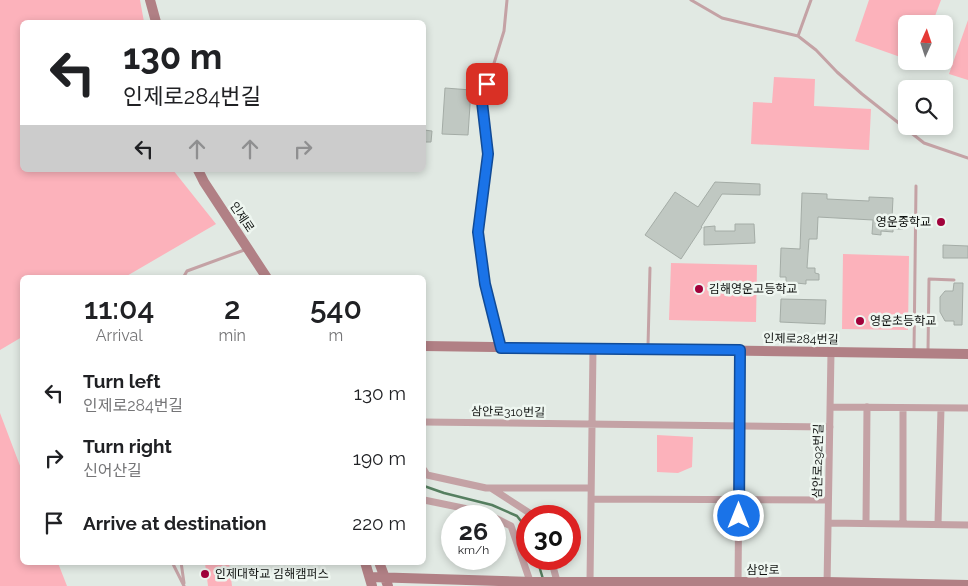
<!DOCTYPE html>
<meta charset="utf-8">
<style>
body{margin:0;font-family:Raleway,"Noto Sans KR",sans-serif;background:#f2f2f2;color:#202124;height:100vh;display:flex;flex-direction:column;font-size:19px;white-space:nowrap}
*{box-sizing:border-box;margin:0}
p{font-size:16px;color:#757577}
.icon{flex:none;width:28px;height:28px;fill:none;stroke:currentColor;stroke-width:2;stroke-linecap:round;stroke-linejoin:round}
.map{position:relative;flex:1;overflow:hidden}
.sheet{position:absolute;left:20px;top:275px;width:406px;height:290px;display:flex;flex-direction:column;background:#fff;border-radius:8px;box-shadow:0 2px 8px #0003}
.sheet>*{flex:none}
.guide{position:absolute;left:20px;top:20px;width:406px;height:152px;border-radius:8px;box-shadow:0 2px 8px #0003;background:#fff;color:#202124;overflow:hidden}
.needle{width:32px;rotate:3deg}
.buttons{position:absolute;left:898px;top:15px;display:grid;gap:10px}
.buttons a{display:grid;place-items:center;width:55px;height:55px;border-radius:8px;background:#fff;box-shadow:0 2px 8px #0003;font-size:25px}
.speed{position:absolute;left:441px;top:505px;display:flex;gap:10px;font-size:25px;font-weight:700;text-align:center}
.speed>*{display:grid;place-content:center;width:65px;height:65px;border-radius:50%;background:#fff;box-shadow:0 2px 8px #0003;line-height:1}
.speed small{font-size:12px;font-weight:400}
.speed .limit{border:8px solid #d22;background:#fff;color:#111}
.pin{position:absolute;display:grid;place-items:center;width:42px;height:42px;color:#fff;margin:-21px;border-radius:10px;box-shadow:0 2px 8px #0006}
.me{position:absolute;width:55px;margin:-28px;rotate:0deg;stroke-linejoin:round;filter:drop-shadow(0 0 4px #0008)}
.turn{display:flex;align-items:center;gap:18px;height:105px;padding:0 20px;font-size:22px}
.turn .icon{width:65px;height:65px;stroke-width:2.5}
.turn b{display:block;font-size:35px;line-height:42px}
.lanes{display:flex;align-items:center;height:48px;padding:0 20px;background:#0003;justify-content:center;gap:25px;direction:ltr}
.lanes .off{opacity:.35}
.eta{display:flex;justify-content:space-evenly;align-items:center;height:85px;text-align:center}
.eta b{font-size:30px;font-weight:600;line-height:35px}
ul{padding:0;list-style:none}
li{display:flex;align-items:center;gap:15px;height:65px;padding:0 20px}
li div{flex:1}
li b{display:block;font-size:19px}
li em{font-style:normal}
.map>svg:first-child{display:block}
</style>
<div class="map">
<svg width="968" height="586" viewBox="0 0 968 586">
<rect width="100%" height="100%" fill="#e1e9e3"/>
<!-- green -->
<path fill="#fcb2bb" d="M0,0H140L144,22H22V170H173L216,224L125,277L22,278V337L0,350Z
M869,0H941L932,24H906V59L855,41Z
M968,20V80L949,74Z
M774,77L815,79L814,106L871,109L869,150L751,144L753,102L772,103Z
M843,254L909,256L908,330L842,329Z
M671,263L757,265L756,322L669,320Z
M0,413L22,471V562L58,563L67,586H0Z
M657,435L693,437L692,467L678,473L657,472Z
M205,563H229L232,586H208Z"/>
<g fill="none" stroke-linecap="round" stroke-linejoin="round">
<!-- stream -->
<path stroke="#557f60" stroke-width="2.5" d="M424,486L444,493L492,505L517,516L528,530
M537,559L543,579"/>
</g>
<!-- building -->
<path fill="#c0c8c2" stroke="#a4aca6" d="M445,88L471,90L468,135L442,134Z
M424,130L432,131L431,142H424Z
M715,182L760,184V195L722,194L701,227H702L681,259L645,235L675,192L698,207Z
M802,193L827,194V199L869,201V197L893,198L892,218L904,219L903,229H893V232L881,231V235L872,234L873,220L818,217L817,239H809L807,268H815V273L819,274V280H806V284L796,283L795,286L786,285V277H780L781,248L800,249Z
M735,224H754L755,243L704,245V227L715,226V231H735Z
M943,245L968,246V258H943Z
M954,283H963L962,325H954V321H945L940,312V297L945,291H953Z
M781,299L826,300L825,324L780,322Z"/>
<g fill="none" stroke-linecap="round" stroke-linejoin="round">
<!-- lane -->
<path stroke="#c4a2a5" stroke-width="3" d="M691,0L722,18L798,36L816,50L837,72L862,94L924,143L968,158
M798,36L811,0
M183,278L187,271L247,249
M500,345L485,284L478,232L487,154L482,102L504,31L507,0
M648,346L650,268
M914,351L916,186
M928,351L929,279L954,280
M172,562L184,586
M181,562L184,583"/>
<!-- street -->
<path stroke="#c4a2a5" stroke-width="7" d="M830,407L968,408
M424,422L830,427
M424,470L427,475L486,488H491L531,514L532,516
M491,488H591
M591,499L828,500
M424,500L482,512L491,516
M495,518L511,526L531,584
M828,523L968,525
M866,523L867,407
M903,524V408
M938,524L941,408
M551,559L558,585
M590,582L593,348
M738,586L740,351
M827,586L831,352"/>
<!-- secondary -->
<path stroke="#b18085" stroke-width="10" d="M150,0L156,22
M198,170L204,182L267,278
M424,346L968,354
M365,562L372,586
M379,562L388,586
M370,577L531,582H827L968,585"/>
</g>
<g fill="none" stroke-linecap="round" stroke-linejoin="round">
<!-- route casing -->
<g stroke="#114b97" stroke-width="12">
<path id="route" d="M487,84L482,102L488,154L478,232L485,284L501,348L740,350L739,516"/>
</g>
<!-- route -->
<use href="#route" stroke="#1a73e8" stroke-width="9"/>
</g>
<!-- markers -->
<g fill="#a1023b" stroke="#eef6f0" stroke-width="2">
<circle cx="941" cy="222" r="5"/>
<circle cx="699" cy="289" r="5"/>
<circle cx="860" cy="321" r="5"/>
<circle cx="205" cy="574" r="5"/>
</g>
<g text-anchor="middle" dominant-baseline="central" stroke-width="5" stroke-linejoin="round" paint-order="stroke">
<!-- street labels -->
<g font-size="12" fill="#0f1210" stroke="#eef6f0">
<text transform="translate(242 217) rotate(56)">인제로</text>
<text transform="translate(801 339) rotate(1)">인제로284번길</text>
<text transform="translate(508 412) rotate(1)">삼안로310번길</text>
<text transform="translate(818 461) rotate(-89)">삼안로292번길</text>
<text x="763" y="570">삼안로</text>
</g>
<!-- poi labels -->
<g font-size="12" fill="#0f1210" stroke="#eef6f0" text-anchor="start">
<text x="931" y="222" text-anchor="end">영운중학교</text>
<text x="709" y="289">김해영운고등학교</text>
<text x="870" y="321">영운초등학교</text>
<text x="215" y="574">인제대학교 김해캠퍼스</text>
</g>
</g>
</svg>
<div class="buttons">
<a><svg class="needle" viewBox="-14 -14 28 28"><path d="M0-13l5 13h-10z" fill="#e53935"/><path d="M0 13l5-13h-10z" fill="#757577"/></svg></a>
<a><svg class="icon" aria-label="search" viewBox="0 0 24 24"><circle cx="10" cy="10" r="6"/><path d="M15 15l6 6"/></svg></a>
</div>
<div class="speed"><div>26<small>km/h</small></div><div class="limit">30</div></div>
<div class="pin" style="left:487px;top:84px;background:#d93025"><svg class="icon" aria-label="arrive" viewBox="0 0 24 24"><path d="M6 21V4h12l-3 4 3 4H6"/></svg></div>
<svg class="me" style="left:739px;top:516px" viewBox="-20 -20 40 40"><circle r="17" fill="#1a73e8" stroke="#fff" stroke-width="3"/><path d="M0-11L8 9 0 5-8 9z" fill="#fff"/></svg>
<div class="guide">
<div class="turn"><svg class="icon" aria-label="left" viewBox="0 0 24 24"><path d="M17 20v-9H6M10 6l-5 5 5 5"/></svg><div><b>130 m</b>인제로284번길</div></div>
<div class="lanes"><svg class="icon" aria-label="left" viewBox="0 0 24 24"><path d="M17 20v-9H6M10 6l-5 5 5 5"/></svg><svg class="icon off" aria-label="ahead" viewBox="0 0 24 24"><path d="M12 20V5M6 11l6-6 6 6"/></svg><svg class="icon off" aria-label="ahead" viewBox="0 0 24 24"><path d="M12 20V5M6 11l6-6 6 6"/></svg><svg class="icon off" aria-label="right" viewBox="0 0 24 24"><path d="M7 20v-9h11M14 6l5 5-5 5"/></svg></div>
</div>
<section class="sheet">
<div class="eta">
<div><b>11:04</b><p>Arrival</p></div>
<div><b>2</b><p>min</p></div>
<div><b>540</b><p>m</p></div>
</div>
<ul>
<li><svg class="icon" aria-label="left" viewBox="0 0 24 24"><path d="M17 20v-9H6M10 6l-5 5 5 5"/></svg><div><b>Turn left</b><p>인제로284번길</p></div><em>130 m</em></li>
<li><svg class="icon" aria-label="right" viewBox="0 0 24 24"><path d="M7 20v-9h11M14 6l5 5-5 5"/></svg><div><b>Turn right</b><p>신어산길</p></div><em>190 m</em></li>
<li><svg class="icon" aria-label="arrive" viewBox="0 0 24 24"><path d="M6 21V4h12l-3 4 3 4H6"/></svg><div><b>Arrive at destination</b></div><em>220 m</em></li>
</ul>
</section>
</div>
